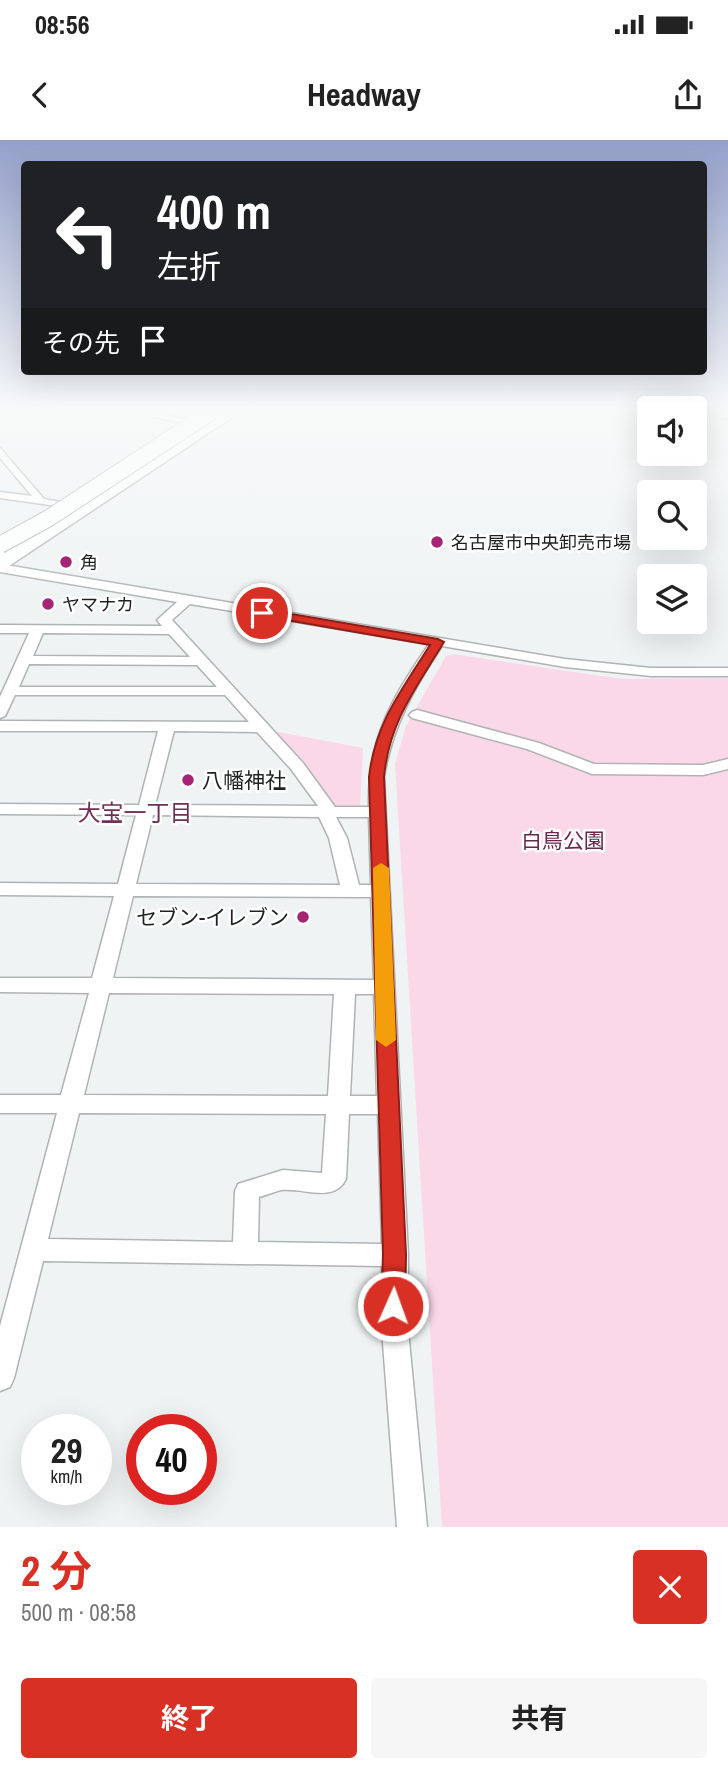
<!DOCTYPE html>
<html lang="ja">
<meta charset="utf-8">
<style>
body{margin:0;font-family:"Archivo Narrow","Noto Sans JP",sans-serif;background:#f6f6f6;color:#222;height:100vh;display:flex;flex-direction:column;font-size:26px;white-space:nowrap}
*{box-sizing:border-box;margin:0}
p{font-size:23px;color:#767676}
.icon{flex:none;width:38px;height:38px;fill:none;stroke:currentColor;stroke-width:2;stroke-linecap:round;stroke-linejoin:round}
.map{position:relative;height:1387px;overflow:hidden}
.details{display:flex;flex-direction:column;background:#fff;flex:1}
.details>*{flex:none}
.banner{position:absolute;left:21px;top:21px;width:686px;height:214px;border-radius:7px;box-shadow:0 7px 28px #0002;background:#202124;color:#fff;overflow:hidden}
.controls{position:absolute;left:637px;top:256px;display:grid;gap:14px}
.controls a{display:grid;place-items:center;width:70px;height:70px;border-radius:7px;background:#fff;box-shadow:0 7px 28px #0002;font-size:35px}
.speed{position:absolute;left:21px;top:1274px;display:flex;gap:14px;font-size:35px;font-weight:700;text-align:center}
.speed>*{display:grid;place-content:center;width:91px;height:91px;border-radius:50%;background:#fff;box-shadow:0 7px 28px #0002;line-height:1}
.speed small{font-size:18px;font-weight:400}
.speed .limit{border:10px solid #d22;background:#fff;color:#111}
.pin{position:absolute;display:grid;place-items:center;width:60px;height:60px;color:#fff;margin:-30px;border:4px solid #fff;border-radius:50%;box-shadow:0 2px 7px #0007}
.me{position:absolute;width:77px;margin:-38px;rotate:2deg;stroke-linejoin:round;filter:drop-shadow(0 0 5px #0008)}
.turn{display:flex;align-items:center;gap:24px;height:147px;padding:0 21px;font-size:32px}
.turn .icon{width:91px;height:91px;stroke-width:2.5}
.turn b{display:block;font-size:49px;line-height:60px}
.then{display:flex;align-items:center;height:66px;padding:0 21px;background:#0003;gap:14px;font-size:26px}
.round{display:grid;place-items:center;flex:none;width:74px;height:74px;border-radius:7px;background:#f6f6f6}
.head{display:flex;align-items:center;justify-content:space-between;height:119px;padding:0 21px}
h1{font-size:42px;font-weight:700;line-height:52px;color:#d93025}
.primary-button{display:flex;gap:14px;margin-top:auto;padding:14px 21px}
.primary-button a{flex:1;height:80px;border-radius:7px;background:#d93025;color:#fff;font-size:28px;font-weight:700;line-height:80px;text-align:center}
.primary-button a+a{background:#f6f6f6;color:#222}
.status{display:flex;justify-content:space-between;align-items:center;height:49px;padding:0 35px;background:#fff;direction:ltr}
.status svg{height:19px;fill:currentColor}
header{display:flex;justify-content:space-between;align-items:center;height:91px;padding:0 21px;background:#fff;font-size:32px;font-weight:700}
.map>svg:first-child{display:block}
</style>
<div class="status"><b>08:56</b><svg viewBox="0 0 49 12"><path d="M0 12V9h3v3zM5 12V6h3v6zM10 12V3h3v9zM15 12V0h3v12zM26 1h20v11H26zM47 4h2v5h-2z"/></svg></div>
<header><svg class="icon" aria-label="back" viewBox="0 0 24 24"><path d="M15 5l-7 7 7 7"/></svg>Headway<svg class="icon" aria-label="share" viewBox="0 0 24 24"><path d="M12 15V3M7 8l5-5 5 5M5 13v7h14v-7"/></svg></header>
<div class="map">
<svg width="728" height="1387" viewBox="0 0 728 1387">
<rect width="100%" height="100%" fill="#eff3f3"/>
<!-- green -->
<path fill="#fbd8e8" d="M453,514L622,539L728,538V1387H442L395,624L406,586L446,516Z
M273,591L363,608L360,668H333Z"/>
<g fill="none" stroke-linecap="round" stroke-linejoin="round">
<!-- minor casing -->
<g stroke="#b0b3b3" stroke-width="3">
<path id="minor" d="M0,272H9L3,275Z
M133,272H152L195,282L190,285Z
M706,272L728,273V279L708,274Z
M0,308L44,359L71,364V368L0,358V352L32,356L0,318Z
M0,424L565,519L651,528H728V536H651L565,527L442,506C414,548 392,587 384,637L408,1115V1190L427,1387H397L382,1190V1126L43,1121L14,1238L10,1247L0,1251V1186L57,973H0V955H61L89,853L0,852V838H92L114,756L0,755V743L118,744L136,675L0,674V664L139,665L158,591H0V581L249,582L225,555H15L5,576L0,578V557L29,493H0V485L162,486L157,480L177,462L0,432ZM190,464L429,504C392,558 367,599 369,667H335L303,623L172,480ZM43,493L169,494L190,517L33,516ZM29,524L197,525L217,547H19ZM174,591L257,592L291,629L318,666L155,665ZM153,675L319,677L329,698L340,745L136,744ZM336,677H369L371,745H359L347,698ZM133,756L371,757L374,840L113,838ZM109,853L334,854L328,956L84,955ZM355,854H374L377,956H350ZM79,973L326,974L322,1033L283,1030L238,1044L235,1051L233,1102L48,1099ZM349,974H378L382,1104L258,1102L259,1057C266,1055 274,1052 281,1050C303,1047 334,1064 346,1039Z
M417,570L539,603L594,624L703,625L728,619V629L703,635L592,634L527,609L412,578L409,575L412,572Z"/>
</g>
<!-- major casing -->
<g stroke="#b0b3b3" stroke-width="3">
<path id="major" d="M226,272H240L0,432V420Z"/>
</g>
<!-- highway casing -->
<g stroke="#b0b3b3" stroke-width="4">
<path id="highway" d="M214,272H230L68,384L0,421V407L56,376Z"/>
</g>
<!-- minor -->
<use href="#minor" fill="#fff" fill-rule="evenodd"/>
<!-- major -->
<use href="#major" fill="#fff" fill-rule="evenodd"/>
<!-- highway -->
<use href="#highway" fill="#fff" fill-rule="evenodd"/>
<!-- highway-bridge casing -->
<g stroke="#b0b3b3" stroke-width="18" stroke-linecap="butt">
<path id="highway-bridge" d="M0,405L49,378L211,272"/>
</g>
<!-- highway-bridge -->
<use href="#highway-bridge" stroke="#fff" stroke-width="16"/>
</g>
<!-- sky -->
<linearGradient id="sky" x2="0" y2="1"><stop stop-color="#94a0ca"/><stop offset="0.58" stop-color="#f8fafa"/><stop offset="1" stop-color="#f8fafa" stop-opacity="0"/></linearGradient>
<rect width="728" height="466" fill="url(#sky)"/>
<!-- route -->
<path fill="#d93025" stroke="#8d1f18" stroke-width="2" d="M262,469L438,499L444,502C416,548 389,582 384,637L406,1115L405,1166L402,1173L393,1177L385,1173L381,1166L383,1115L369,637C375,583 402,550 430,505L258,475L256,473Z"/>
<!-- slow -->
<path fill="#f59e0b" d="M381,723L389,728L396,900L386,907L376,900L373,728Z"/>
<!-- markers -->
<g fill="#a52474" stroke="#fff" stroke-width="2.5">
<circle cx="437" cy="402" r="7"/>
<circle cx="66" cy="422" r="7"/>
<circle cx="48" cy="464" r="7"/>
<circle cx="188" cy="640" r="7"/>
<circle cx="303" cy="777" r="7"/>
</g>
<g text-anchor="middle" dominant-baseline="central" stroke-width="5" stroke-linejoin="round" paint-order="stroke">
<!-- far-poi labels -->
<g font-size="18" fill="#1f2121" stroke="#fff" text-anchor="start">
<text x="451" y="402">名古屋市中央卸売市場</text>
<text x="80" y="422">角</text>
<text x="62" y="464">ヤマナカ</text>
</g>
<!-- poi labels -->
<g font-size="21" fill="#1f2121" stroke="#fff" text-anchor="start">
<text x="202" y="640">八幡神社</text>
<text x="289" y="777" text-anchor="end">セブン-イレブン</text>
</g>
<!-- park labels -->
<g font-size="21" fill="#68274c" stroke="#fff">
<text x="563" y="700">白鳥公園</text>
</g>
<!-- neighbourhood labels -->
<g font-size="23" fill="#703053" stroke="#fff">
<text x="135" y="672">大宝一丁目</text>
</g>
</g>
</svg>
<div class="controls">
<a><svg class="icon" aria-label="sound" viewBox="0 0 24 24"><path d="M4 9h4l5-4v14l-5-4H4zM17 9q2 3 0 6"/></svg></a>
<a><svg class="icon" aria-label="search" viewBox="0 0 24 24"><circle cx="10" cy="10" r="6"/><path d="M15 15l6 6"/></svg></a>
<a><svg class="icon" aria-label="layers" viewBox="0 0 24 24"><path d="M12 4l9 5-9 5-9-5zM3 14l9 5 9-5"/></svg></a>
</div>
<div class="speed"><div>29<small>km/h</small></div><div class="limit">40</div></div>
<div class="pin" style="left:262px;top:473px;background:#d93025"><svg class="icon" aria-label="arrive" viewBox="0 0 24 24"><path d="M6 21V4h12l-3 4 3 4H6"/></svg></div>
<svg class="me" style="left:393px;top:1166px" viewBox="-20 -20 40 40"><circle r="17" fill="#d93025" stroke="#fff" stroke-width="3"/><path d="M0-11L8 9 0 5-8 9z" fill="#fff"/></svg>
<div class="banner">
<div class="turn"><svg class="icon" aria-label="left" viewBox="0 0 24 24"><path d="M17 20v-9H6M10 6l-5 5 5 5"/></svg><div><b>400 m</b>左折</div></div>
<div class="then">その先<svg class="icon" aria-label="arrive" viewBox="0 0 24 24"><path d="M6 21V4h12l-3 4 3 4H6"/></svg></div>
</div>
</div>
<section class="details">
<div class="head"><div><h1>2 分</h1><p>500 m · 08:58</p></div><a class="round" style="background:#d93025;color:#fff"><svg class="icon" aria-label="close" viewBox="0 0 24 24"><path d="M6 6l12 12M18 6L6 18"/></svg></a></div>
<div class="primary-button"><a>終了</a><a>共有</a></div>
</section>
